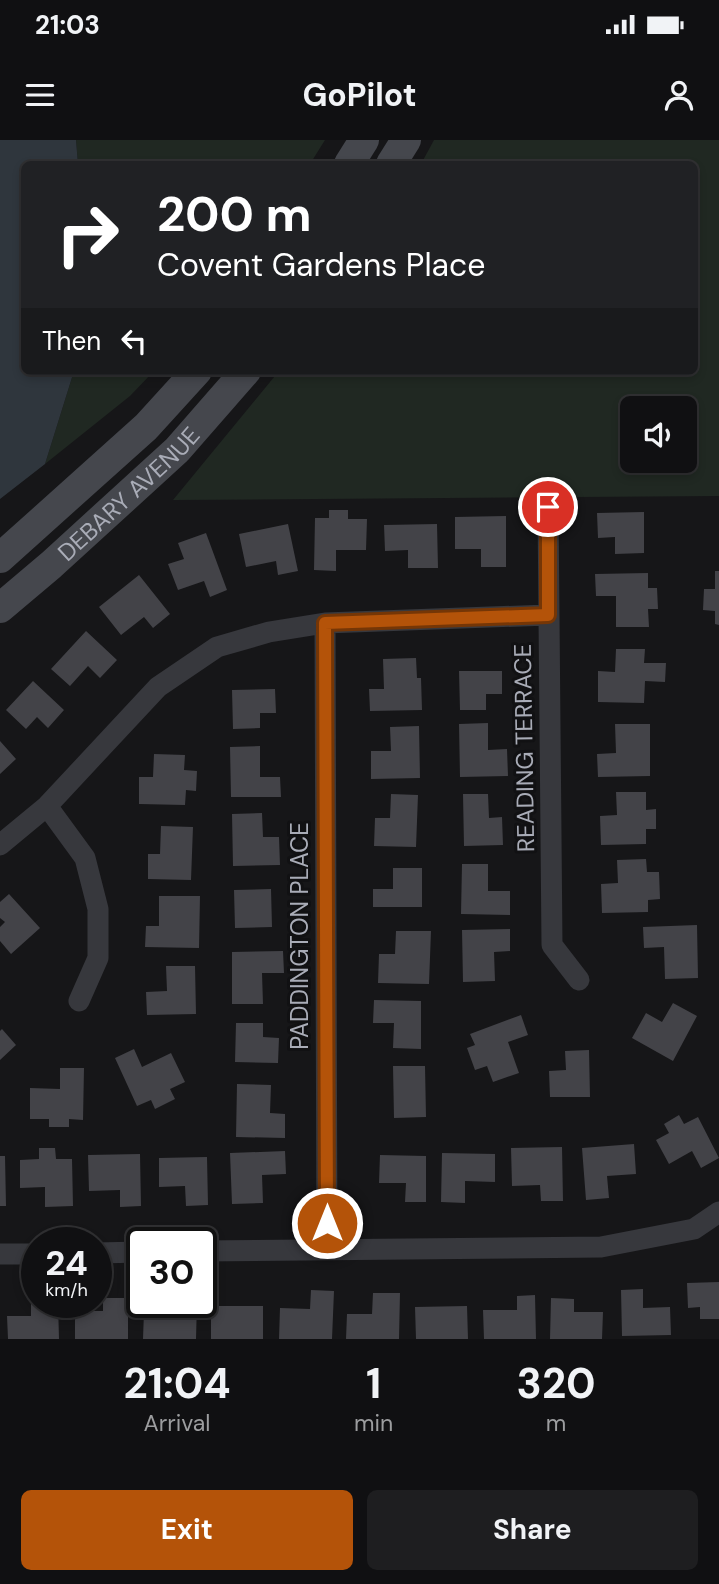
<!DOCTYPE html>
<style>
body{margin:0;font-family:"DM Sans",sans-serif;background:#1e1e20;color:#f1f3f6;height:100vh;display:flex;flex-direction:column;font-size:26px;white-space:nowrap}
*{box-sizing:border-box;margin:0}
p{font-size:23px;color:#9c9d9f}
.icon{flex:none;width:38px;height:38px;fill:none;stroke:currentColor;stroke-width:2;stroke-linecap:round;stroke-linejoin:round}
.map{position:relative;height:1199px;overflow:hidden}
.sheet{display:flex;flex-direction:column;background:#101012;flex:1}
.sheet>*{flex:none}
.top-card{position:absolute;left:21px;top:21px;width:677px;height:214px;border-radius:10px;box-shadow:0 4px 10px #0003,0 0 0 2px #303032;background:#202124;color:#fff;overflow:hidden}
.buttons{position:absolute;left:620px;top:256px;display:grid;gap:14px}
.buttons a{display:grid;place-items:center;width:77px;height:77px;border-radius:10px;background:#101012;box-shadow:0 4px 10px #0003,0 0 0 2px #303032;font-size:35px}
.speed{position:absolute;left:21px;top:1087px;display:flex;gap:14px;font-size:35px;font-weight:700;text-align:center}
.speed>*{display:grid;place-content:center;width:91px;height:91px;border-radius:50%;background:#101012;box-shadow:0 4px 10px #0003,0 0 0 2px #303032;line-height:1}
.speed small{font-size:18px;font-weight:400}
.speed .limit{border:4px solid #111;border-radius:10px;background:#fff;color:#111}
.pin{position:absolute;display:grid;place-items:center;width:60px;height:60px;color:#fff;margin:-30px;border:4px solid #fff;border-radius:50%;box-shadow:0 2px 7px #0007}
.me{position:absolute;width:77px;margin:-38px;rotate:0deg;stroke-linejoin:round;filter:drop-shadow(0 0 5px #0008)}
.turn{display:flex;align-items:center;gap:24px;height:147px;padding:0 21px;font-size:32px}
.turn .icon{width:91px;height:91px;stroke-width:2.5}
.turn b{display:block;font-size:49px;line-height:60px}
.then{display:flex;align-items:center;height:66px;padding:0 21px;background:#0003;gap:14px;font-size:26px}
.eta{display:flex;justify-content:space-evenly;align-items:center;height:119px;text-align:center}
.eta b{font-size:42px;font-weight:700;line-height:49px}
.primary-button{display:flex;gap:14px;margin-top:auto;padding:14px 21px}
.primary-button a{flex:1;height:80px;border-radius:10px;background:#b45309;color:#fff;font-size:28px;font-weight:700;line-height:80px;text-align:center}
.primary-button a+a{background:#1e1e20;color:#f1f3f6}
.status{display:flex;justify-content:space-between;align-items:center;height:49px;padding:0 35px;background:#101012;direction:ltr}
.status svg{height:19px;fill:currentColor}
header{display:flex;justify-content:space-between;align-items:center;height:91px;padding:0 21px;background:#101012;font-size:32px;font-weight:700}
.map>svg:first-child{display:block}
</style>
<div class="status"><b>21:03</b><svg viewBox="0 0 49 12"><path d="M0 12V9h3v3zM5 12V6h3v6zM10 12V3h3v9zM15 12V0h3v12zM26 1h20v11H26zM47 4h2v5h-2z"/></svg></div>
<header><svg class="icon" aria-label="menu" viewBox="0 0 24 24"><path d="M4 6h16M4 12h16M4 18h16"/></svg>GoPilot<svg class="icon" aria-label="person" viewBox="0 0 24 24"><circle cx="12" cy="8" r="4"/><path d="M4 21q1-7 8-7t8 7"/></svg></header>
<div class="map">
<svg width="719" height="1199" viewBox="0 0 719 1199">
<rect width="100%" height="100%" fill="#161618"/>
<!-- green -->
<path fill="#202822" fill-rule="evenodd" d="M76,0H325L310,24H78Z
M434,0H719V356L173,360L279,231H695V24H421ZM632,268H684V320H632Z
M74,231H154L130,256L45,324Z"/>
<!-- water -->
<path fill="#2f363d" d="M0,0H76L78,24H24V231H74L45,324L0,359Z"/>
<!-- building -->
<path fill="#434348" d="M329,370H348V379H367L366,410H336V431L314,430L315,378H329Z
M644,372V413L615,414V397L598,398L597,373Z
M506,376V427H481V409H455V377Z
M288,384L298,431L278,435L276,421L246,427L239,394Z
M437,384L438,428H408V410L385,411L384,385Z
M206,393L227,450L210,457L204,441L178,450L168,424L184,419L178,403Z
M715,431H719V485L715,484V471L703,470L704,449H715Z
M648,433V448H657L658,469H648L649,487H616V456H596L595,434Z
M139,435L170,474L153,488L144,477L121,495L99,467Z
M86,491L117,520L100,538L88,526L70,546L51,529Z
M616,509H645L644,523H666L665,542L645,541L644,563L598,562V531L615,532Z
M416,518L417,538H421L422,570L370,571L369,549H384L383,519Z
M459,531H502V554H486V570H460Z
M33,541L64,570L48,588L37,577L26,589L6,570Z
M275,549L276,573H260V588L233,589L232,550Z
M488,583V610L507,609L508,636L460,637L459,584Z
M615,584H650V636L598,637L597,614L616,613Z
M419,586L420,638L371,639V611H391L390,587Z
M0,601L16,619L0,634Z
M260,606V637H280L281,657H231L230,607Z
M154,614L185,615L184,630L197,631L196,651L186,650L185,665L139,664V637H153Z
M616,652H646V670L656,669V689H646V704L601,705L600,676L617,675Z
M391,654L418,655L416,707L374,706L375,678H390Z
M463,654H488L489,678L502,677L503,705L464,706Z
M262,673L263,697H279L280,725L233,726L232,674Z
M161,686L193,687L191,740L148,739V714H160Z
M646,719L647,732H659L660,759L648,760V772L602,773L601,744L618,743L617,720Z
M462,724H488V751H510V775L461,774Z
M393,728H422V767H373V749H393Z
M271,749L272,787L235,788L234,750Z
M9,754L40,788L11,814L0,801V787L5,782L0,778V762Z
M159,756H200L199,808L145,807L146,786H159Z
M697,785L698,838L665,839L664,807L644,808L643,787Z
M510,789V811L494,812L495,841L463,842L462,790Z
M396,791H431L429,844L378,843L379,814H395Z
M283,811L284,833H262L263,864H232V812Z
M166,826H195L196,874L147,875L146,852L167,851Z
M374,860L421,861V909L393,908L394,883H373Z
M673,863L697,876L673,921L632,898L646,873L662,882Z
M521,875L528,895L508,902L519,933L493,942L487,926L475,930L467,908L475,905L470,894Z
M236,883H263V897L279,898L278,923L235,922Z
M2,889L16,905L0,920V891Z
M134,909L142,927L171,913L185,942L170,949L175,959L155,969L151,960L137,966L115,918Z
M589,910L590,957H550L549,931L566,930L565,911Z
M393,926H425L426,977L394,978Z
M60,928H84L83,980L69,979V987H49V979H30V948L60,949Z
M237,944L271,945L270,973L285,974V998L236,997Z
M679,975L684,984L698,977L719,1018L701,1028L692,1011L669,1024L656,1000L669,993L664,984Z
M634,1004L636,1034L607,1036L609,1058L586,1060L582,1008Z
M562,1007L563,1061H541L540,1045L512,1046L511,1008Z
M39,1008H55L56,1019H72L73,1066L45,1067V1047L20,1048V1020L39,1019Z
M285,1011L286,1034L262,1035L263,1063L232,1064L230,1013Z
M442,1013L495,1014V1042L465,1041V1063L441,1062Z
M140,1014L141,1066L120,1067V1050L89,1051L88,1015Z
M380,1015L426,1016V1062H405L406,1043H379Z
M0,1016H5L6,1066H0Z
M207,1017L208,1065L186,1066L185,1046L159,1047V1018Z
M719,1142V1179H700V1167L688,1168L687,1143Z
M643,1149V1168L670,1167L671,1195L622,1196L621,1150Z
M311,1150L334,1151L332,1199H279L280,1168L310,1169Z
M373,1153H400L399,1199H346L347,1174H372Z
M535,1155L536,1199H484L483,1170H517V1156Z
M31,1156H37V1162H58L59,1199H8L7,1176H31Z
M103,1158H128V1199H75V1171H103Z
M551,1158L574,1159V1172H603L602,1199H550Z
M172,1162H197L196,1199H143L144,1171L172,1172Z
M211,1166H263V1199H211Z
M467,1166L468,1199H416L415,1167Z"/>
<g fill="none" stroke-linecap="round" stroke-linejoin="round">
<!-- minor -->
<path stroke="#37383d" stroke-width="21" d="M548,367L552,805L579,840
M325,483L327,1110
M47,666L85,718L98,769V818L79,861
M0,705L47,666L158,547L217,507L269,492L325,483L548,475
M201,1111L601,1107L694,1089L719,1072
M96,1113L142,1112
M0,1114H37"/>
<!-- secondary -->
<g stroke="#45474d" stroke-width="30">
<path d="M349,24L364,0"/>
<path d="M391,24L406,0"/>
<path d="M0,418L146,287L197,231"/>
<path id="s1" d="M0,468L51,425L177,310L246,231"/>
</g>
</g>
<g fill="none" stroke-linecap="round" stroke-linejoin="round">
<!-- route casing -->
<g stroke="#753606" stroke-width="18">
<path id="route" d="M327,1083L325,483L548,475V367"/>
</g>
<!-- route -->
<use href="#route" stroke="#b45309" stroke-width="12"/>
</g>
<g text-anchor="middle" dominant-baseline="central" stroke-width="6" stroke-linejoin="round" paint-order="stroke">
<!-- street labels -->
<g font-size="24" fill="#a9acb7" stroke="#111113">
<text stroke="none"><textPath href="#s1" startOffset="172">DEBARY AVENUE</textPath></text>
<text transform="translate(524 608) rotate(-91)">READING TERRACE</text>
<text transform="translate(299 796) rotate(-90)">PADDINGTON PLACE</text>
</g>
</g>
</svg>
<div class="buttons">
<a><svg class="icon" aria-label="sound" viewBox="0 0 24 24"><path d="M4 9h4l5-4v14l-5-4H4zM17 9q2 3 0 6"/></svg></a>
</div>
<div class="speed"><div>24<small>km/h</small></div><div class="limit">30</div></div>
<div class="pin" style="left:548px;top:367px;background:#d93025"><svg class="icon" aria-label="arrive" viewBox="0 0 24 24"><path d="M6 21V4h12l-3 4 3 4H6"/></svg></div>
<svg class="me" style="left:327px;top:1083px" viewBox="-20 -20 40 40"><circle r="17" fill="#b45309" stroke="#fff" stroke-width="3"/><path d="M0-11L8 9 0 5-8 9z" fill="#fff"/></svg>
<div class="top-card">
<div class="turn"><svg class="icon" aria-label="right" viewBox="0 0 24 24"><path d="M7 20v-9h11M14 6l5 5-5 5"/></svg><div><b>200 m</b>Covent Gardens Place</div></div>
<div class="then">Then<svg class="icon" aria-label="left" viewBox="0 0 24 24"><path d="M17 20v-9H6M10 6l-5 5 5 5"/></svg></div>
</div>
</div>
<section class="sheet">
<div class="eta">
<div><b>21:04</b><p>Arrival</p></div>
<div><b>1</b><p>min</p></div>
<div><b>320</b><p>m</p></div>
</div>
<div class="primary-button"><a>Exit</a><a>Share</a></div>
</section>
